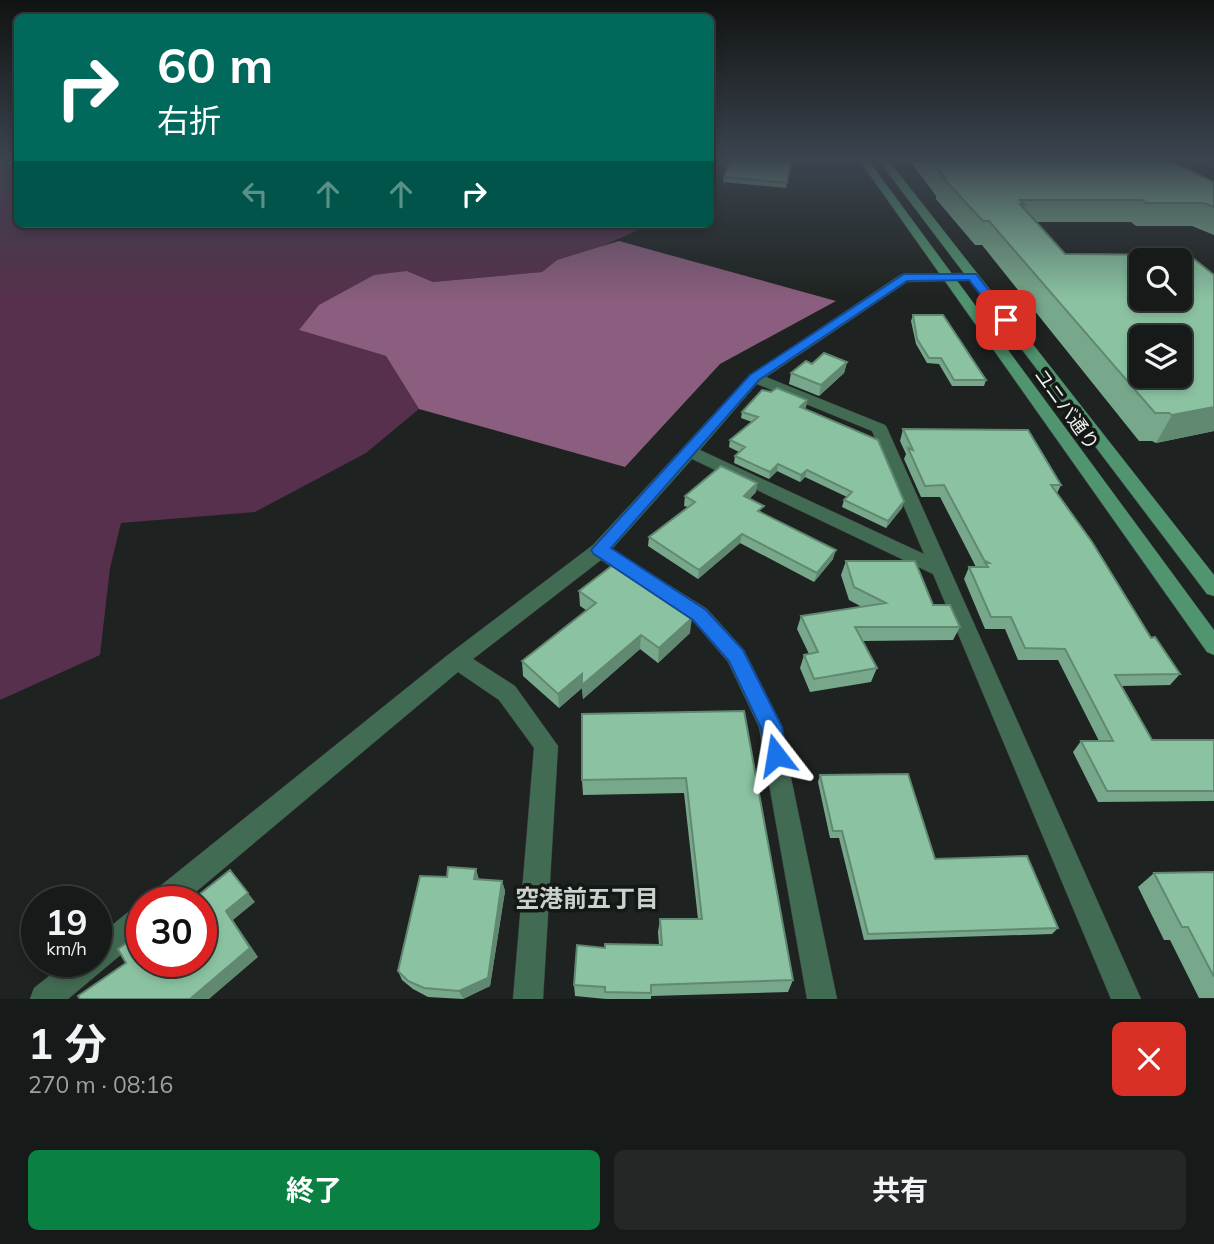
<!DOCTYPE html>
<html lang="ja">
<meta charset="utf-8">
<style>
body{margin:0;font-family:Mulish,"Noto Sans JP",sans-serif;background:#232725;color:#f1f3f6;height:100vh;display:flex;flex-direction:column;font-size:26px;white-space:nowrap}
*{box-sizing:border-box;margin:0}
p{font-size:23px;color:#9ea1a2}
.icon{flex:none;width:38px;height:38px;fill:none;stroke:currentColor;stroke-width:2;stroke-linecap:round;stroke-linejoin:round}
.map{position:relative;height:999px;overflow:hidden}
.panel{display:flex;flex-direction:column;background:#161a18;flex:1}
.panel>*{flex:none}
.hud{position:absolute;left:14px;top:14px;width:700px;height:214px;border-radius:10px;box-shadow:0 4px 10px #0003,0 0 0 2px #353837;background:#00695c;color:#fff;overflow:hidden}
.buttons{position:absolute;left:1129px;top:248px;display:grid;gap:14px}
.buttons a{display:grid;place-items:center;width:63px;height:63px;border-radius:10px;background:#161a18;box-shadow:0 4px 10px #0003,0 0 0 2px #353837;font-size:35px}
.speed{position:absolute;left:21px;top:886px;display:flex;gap:14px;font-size:35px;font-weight:700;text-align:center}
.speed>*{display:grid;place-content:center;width:91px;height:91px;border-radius:50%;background:#161a18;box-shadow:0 4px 10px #0003,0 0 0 2px #353837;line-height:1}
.speed small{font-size:18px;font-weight:400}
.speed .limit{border:10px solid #d22;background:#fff;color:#111}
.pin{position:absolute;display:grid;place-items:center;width:60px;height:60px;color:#fff;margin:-30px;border-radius:14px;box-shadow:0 4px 10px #0006}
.me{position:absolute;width:77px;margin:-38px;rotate:346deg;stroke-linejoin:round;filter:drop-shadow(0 0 5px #0008)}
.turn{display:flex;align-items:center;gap:24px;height:147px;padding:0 28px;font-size:32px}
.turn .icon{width:91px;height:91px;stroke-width:2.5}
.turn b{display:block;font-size:49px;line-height:60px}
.lanes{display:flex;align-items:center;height:66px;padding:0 28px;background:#0003;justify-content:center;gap:35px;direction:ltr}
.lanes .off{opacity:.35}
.round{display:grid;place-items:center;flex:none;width:74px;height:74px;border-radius:10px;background:#232725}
.headline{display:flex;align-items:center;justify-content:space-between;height:119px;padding:0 28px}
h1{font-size:42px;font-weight:700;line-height:52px}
.cta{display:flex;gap:14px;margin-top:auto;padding:14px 28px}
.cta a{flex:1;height:80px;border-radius:10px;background:#0b8043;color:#fff;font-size:28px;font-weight:700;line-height:80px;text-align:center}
.cta a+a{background:#232725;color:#f1f3f6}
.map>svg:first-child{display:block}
</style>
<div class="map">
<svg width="1214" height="999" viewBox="0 0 1214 999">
<rect width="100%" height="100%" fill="#1e2220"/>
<!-- green -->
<path fill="#56304c" d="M0,161H17L18,224H651L592,251L557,260L542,272L433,282L407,271L299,330L386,356L419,409L366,453L255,512L121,523L110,568L100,655L0,700Z"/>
<!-- water -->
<path fill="#8b5d7e" d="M619,241L836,301L720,364L625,467L419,409L386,356L299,330L319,305L374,275L407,271L433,282L542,272L557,260Z"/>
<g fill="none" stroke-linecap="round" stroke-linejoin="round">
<!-- street casing -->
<g stroke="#3b3f3d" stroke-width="1">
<path id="street" d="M972,273L978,277L976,280L907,282L766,377L885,425L887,428L1141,999H1111L933,574L692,459L612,549L707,609L744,650L779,720L837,999H807L759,727L728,662L693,621L601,560L473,659L515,686L558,746L543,999H513L534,748L499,700L458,672L185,901H150L154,891L449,654L593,545L750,375L900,275ZM757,384L872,431L924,554L700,450Z
M142,905V937L68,999H30L34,988L68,961H96V938L132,909Z"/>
</g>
<!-- secondary casing -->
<g stroke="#3b3f3d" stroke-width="1">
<path id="secondary" d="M860,161H869L1214,630V655L1207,652Z
M879,161H889L1214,575V596L1207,594Z"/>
</g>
<!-- street -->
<use href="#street" fill="#426b53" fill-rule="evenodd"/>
<!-- secondary -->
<use href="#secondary" fill="#50956f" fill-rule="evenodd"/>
</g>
<!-- wall -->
<path fill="#78a88b" d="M791,161L786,188L723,182L724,177Z
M910,161H1169L1214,182V235L1192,226H1136L1131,222H1036L1214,431L1156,443L1152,441H1139L982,245H975L936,199V196Z
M913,315L986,380L984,386H952L939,364L927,363L916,344L911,321Z
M847,362L844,373L819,396L789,384L791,373L812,364Z
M771,392L807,400L806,407L804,409L904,501L902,508L886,528L842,507L844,500L847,497L805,477L800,482L777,471L769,479L734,463L735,456L739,452L729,447L730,440L752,422L741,418L742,412Z
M903,429L1061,485L1057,493L1151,638L1180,674L1170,685L1122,686L1152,740H1214V801L1098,802L1073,752L1081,741H1099L1058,660H1018L1005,629H985L964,579L969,567H976L940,497H921L904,459L906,454L900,441Z
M757,483L756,492L750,498L762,514L833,559L814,582L740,543L698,579L648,546L649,537L688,507L684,506L685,496Z
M846,561L933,605L960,627L953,640L862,641L877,668L871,682L810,692L800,668L804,655L809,654L797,629L801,616L862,607L849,600L841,575Z
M579,591L690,633L658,663L640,649L583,699L582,688L559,708L523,676L522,661L586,610L580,606Z
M744,711L793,980L788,992L651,996V999H606L575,996L574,985L605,948L659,945L658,932L660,919H698L684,793L583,795L582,780Z
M820,775L935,859L1058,928L1052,934L864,940L839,838H830L818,782Z
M1214,872V998H1199L1170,940H1164L1138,887L1154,873Z
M479,880L502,881L505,891L490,986L463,999L428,997L413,989L402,980L398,971Z"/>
<!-- shaded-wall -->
<path fill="#618871" d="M847,362L844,373L819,396L821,385Z
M807,400L806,407L799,413L800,407Z
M1214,407V431L1156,443L1172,415Z
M778,464L777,471L769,479L770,472Z
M807,470L805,477L800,482L801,475Z
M757,483L756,492L743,505L744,496Z
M904,501L902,508L886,528L888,521Z
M742,534L740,543L698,579L699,570Z
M836,550L833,559L814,582L817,573Z
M692,618L690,633L658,663L659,648Z
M641,635L640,649L583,699L582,688L559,708L558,694L582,674Z
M476,869L479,879L477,889L474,879Z
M230,870L255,902L233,920L258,957L209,999H190L226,911Z
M502,881L505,891L490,986L463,999L459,991Z"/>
<!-- building -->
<path fill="#8bc3a2" stroke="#618871" stroke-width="2" fill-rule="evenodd" d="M730,161H791L787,183L724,177Z
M932,161H1169L1214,182V207L1204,203H1146L1142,200H1020L1025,205L1020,204L1065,254L1189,255L1214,275V407L1172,415L1169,413H1155L989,221H983L942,177H945ZM1141,261H1180V299H1141ZM1141,338H1180V376H1141Z
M913,315H943L986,380H954L941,358H929L917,339Z
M824,353L847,362L821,385L791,373L806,361L812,364Z
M777,388L807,400L800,407L878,440L904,501L888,521L844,500L852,492L807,470L801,475L778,464L770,472L735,456L745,447L730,440L758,417L742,412L762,390L771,392Z
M903,429L1028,430L1061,485H1051L1092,542L1151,638L1155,637L1180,674L1115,675L1152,740H1214V791H1107L1081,741H1113L1065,649L1025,648L1011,617H991L969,567H988L985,563H989L984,560L944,485L925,486L908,448L913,450Z
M721,466L757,483L744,496L764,506L758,511L836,550L817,573L742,534L699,570L649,537L695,502L685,496Z
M846,561H915L933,605H950L960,627H855L877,668L814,679L804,655L818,652L801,616L886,603L854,587Z
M613,565L692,618L659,648L641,635L582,685V674L558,694L522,661L596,603L579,591Z
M744,711L793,980L651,985V993L605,992V987L574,985L577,945L605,948V944L662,945L660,919H702L686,778L582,780V714Z
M908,774L935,859L1027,856L1058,928L868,934L842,831H833L820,775Z
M448,867L476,869L474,879L502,881L488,978L459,991L424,988L408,981L398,971L420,876L447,877Z
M230,870L248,893L226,911L250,948L190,999H80L78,996L126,963L118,949L142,932V961H201V901H191Z
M1214,872V977L1188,927H1182L1154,873Z"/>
<!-- sky -->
<linearGradient id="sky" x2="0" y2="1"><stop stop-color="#101312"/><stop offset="0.53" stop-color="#3b444e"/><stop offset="1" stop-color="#3b444e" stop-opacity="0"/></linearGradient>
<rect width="1214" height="301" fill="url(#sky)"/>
<!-- route -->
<path fill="#1a73e8" stroke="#114b97" stroke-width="2" d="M904,274H976L1012,320L1002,322L969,280L907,281L759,380L611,548L706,610L743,650L782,727L787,755L784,762L776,765L768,762L761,728L729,661L693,620L594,554L591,550L750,375Z"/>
<g text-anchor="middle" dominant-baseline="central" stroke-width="7" stroke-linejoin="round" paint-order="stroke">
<!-- street labels -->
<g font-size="19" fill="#f0f3f1" stroke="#151916">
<text transform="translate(1067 409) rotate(54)">ユニバ通り</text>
</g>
<!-- near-neighbourhood labels -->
<g font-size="24" font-weight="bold" fill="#cbd1cd" stroke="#151916">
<text x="587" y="898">空港前五丁目</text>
</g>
</g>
</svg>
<div class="buttons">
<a><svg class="icon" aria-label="search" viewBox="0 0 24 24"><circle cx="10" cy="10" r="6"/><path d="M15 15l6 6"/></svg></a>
<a><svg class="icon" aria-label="layers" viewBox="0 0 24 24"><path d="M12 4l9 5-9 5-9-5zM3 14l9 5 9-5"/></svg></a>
</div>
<div class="speed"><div>19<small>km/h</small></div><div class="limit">30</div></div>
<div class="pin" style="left:1006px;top:320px;background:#d93025"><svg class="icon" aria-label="arrive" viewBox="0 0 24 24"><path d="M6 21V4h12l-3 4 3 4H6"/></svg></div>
<svg class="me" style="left:776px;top:755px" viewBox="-20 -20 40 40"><path d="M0-17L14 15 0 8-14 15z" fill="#1a73e8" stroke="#fff" stroke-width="4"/></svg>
<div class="hud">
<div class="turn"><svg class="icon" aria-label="right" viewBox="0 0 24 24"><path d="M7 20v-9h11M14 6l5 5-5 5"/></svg><div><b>60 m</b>右折</div></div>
<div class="lanes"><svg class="icon off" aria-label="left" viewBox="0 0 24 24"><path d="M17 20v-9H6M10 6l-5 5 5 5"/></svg><svg class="icon off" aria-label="ahead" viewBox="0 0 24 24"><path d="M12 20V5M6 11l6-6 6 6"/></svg><svg class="icon off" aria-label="ahead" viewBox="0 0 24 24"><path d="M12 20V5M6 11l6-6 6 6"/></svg><svg class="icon" aria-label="right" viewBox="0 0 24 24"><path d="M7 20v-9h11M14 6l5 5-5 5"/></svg></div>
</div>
</div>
<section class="panel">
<div class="headline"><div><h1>1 分</h1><p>270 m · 08:16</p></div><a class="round" style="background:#d93025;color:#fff"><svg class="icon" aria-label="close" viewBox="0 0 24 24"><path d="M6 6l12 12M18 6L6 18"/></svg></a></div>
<div class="cta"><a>終了</a><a>共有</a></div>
</section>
